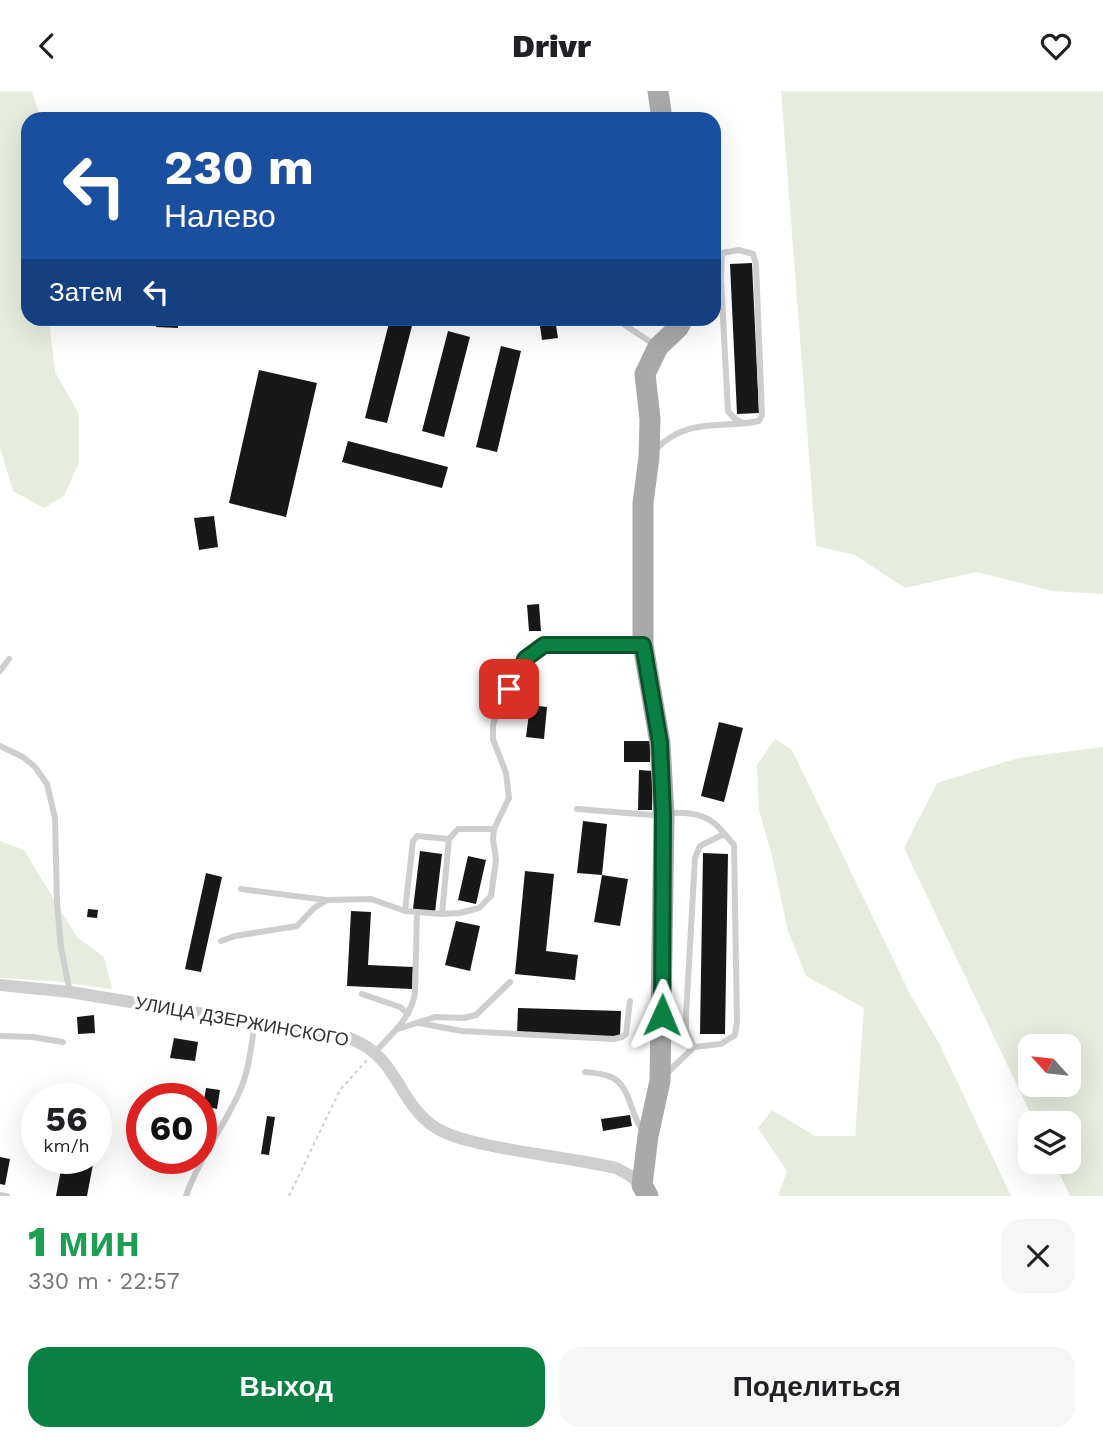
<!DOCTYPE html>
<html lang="ru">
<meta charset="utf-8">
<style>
body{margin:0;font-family:"Work Sans",sans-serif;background:#f6f6f6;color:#202124;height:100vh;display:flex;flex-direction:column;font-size:26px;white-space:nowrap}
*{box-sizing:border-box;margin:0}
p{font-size:23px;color:#757577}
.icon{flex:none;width:38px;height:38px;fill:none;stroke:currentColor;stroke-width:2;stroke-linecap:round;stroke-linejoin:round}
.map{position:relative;height:1105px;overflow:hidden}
.drawer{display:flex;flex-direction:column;background:#fff;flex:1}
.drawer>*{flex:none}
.banner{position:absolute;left:21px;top:21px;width:700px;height:214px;border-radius:21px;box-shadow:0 7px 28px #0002;background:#1a4fa0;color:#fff;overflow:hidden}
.needle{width:46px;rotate:297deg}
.buttons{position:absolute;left:1018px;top:943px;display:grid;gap:14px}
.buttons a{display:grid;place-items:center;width:63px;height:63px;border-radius:14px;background:#fff;box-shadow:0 7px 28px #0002;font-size:35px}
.speed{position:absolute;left:21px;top:992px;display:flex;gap:14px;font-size:35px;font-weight:700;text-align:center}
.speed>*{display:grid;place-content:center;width:91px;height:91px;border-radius:50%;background:#fff;box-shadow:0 7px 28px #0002;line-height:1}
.speed small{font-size:18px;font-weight:400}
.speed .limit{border:10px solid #d22;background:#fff;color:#111}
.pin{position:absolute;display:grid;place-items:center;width:60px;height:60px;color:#fff;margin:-30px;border-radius:14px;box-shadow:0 4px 10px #0006}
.me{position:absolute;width:77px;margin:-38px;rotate:1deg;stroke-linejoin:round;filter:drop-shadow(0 0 5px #0008)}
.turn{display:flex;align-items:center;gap:24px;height:147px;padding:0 28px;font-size:32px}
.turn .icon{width:91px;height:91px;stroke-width:2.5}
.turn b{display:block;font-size:49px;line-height:60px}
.then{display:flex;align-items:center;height:66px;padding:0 28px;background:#0003;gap:14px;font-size:26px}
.round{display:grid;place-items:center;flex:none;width:74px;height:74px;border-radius:21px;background:#f6f6f6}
.head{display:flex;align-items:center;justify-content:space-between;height:119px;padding:0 28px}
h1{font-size:42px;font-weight:800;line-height:52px;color:#1e9e55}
.action{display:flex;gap:14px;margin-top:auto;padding:14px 28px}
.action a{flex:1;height:80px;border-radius:21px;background:#0b8043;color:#fff;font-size:28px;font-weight:800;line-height:80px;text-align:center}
.action a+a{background:#f6f6f6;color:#202124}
header{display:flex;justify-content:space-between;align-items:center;height:91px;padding:0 28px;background:#fff;font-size:32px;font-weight:800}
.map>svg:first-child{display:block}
</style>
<header><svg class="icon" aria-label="back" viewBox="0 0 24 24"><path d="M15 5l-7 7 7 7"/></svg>Drivr<svg class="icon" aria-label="heart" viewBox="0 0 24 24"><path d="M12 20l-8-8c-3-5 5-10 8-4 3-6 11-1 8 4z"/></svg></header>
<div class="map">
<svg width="1103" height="1105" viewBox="0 0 1103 1105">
<rect width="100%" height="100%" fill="#fff"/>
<!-- green -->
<path fill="#e6eddf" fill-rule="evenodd" d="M0,0H32L41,28H28V228H49L55,281L79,323V372L64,405L44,417L13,400L0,357Z
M781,0H1103V503L1053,500L976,481L905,497L855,464L816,455Z
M775,648L792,659L911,905L939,952L1011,1105H778L787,1080L758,1037L772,1019L815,1045H855L864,917L806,885L788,840L771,761L759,720L757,674Z
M1103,656V1105H1070L1054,1071H1069V1032H1035L904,757L937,692L1018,667ZM1031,956H1069V994H1031Z
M0,750L24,759L77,846L104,866L112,898L54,890L0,887Z"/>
<!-- building -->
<path fill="#181818" d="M752,172L759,322L737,323L730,173Z
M156,228H178V237L156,236Z
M390,228L413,231L387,332L365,327Z
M539,228H555L558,247L542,249Z
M448,240L470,246L444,346L422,340Z
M501,255L521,260L497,361L476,356Z
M259,279L317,292L286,426L229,412Z
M348,350L448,376L442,397L342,371Z
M214,425L218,456L199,459L194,427Z
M539,513L541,540H529L527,514Z
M530,614L547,616L544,648L526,646Z
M719,631L743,637L724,711L701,705Z
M624,650H650V671H624Z
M639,679L653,680L652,719H638Z
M583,730L607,733L602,784L577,782Z
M420,760L442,763L435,821L413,818Z
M703,762L728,763L725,943H700Z
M468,765L486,769L476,813L458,809Z
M525,780L554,783L546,860L578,864L575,889L515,883Z
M206,782L222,786L201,881L185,878Z
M602,784L628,788L620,835L594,831Z
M88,818L98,819L97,827L87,826Z
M351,820L371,821L368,874L413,876L412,898L347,895Z
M456,830L480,835L470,880L445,874Z
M518,917L621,920L620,946L517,943Z
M94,924L95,942L78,943L77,926Z
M174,947L198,951L195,970L170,967Z
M206,997L220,999L217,1018L203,1015Z
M630,1024L632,1035L603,1040L601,1028Z
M267,1025L275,1026L269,1064L261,1063Z
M0,1066L10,1068L5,1094L0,1093Z
M63,1068H94L87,1105H56Z"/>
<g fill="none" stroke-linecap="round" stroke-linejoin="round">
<!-- path -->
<path stroke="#cecece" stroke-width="2" stroke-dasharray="3.5 3.5" stroke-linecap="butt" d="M289,1105L340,999L367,969"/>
<!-- service -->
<path stroke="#cecece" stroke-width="6" d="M714,189L721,188L728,320L734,327L741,331
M616,228L655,254
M655,359C687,326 719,338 759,330L762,324L756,173L753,163L739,159L722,162L721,188
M0,580L9,568
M0,655L23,666L35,676L47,693L55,727L57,812L61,857L70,901
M577,718L664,725C677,719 702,722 714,732C721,738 728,747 734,754L737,930L735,944L721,953L694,956L666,983
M241,798L326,809
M405,820L413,750L417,745L449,748
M442,823L449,748L458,738H494
M221,850L235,845L297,835L314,817L327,809L371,808L405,820L442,823L460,822L479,817L491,805L496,769L493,748L494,738L509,707L506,682L493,648V634L498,618L509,599L518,589L525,568L544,554H638
M362,903L400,916L408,923
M419,932L462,940L614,948L622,946L626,943L630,910
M398,938L435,926L464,927L476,924L510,891
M0,945L33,946L63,951
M694,956L686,939V925L695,767L700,755L724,743
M375,961C392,943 411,927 415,902L417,821
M585,981C593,982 601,982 608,985C632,992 629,1025 644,1041
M0,1104L7,1105
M186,1105C199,1068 223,1037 239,1002C249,980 251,955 255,932"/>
<!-- minor -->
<path stroke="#cecece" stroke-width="12" d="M0,894L70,901L349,947C398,965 396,1008 433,1035C448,1045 466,1049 483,1053C527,1063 572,1067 616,1077L629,1084L642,1094"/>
<!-- primary -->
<path stroke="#a9a9a9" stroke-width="21" d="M658,0L662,28
M648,1105L642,1094L648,1045L660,990L664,725L660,652L643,554V412L649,366L650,328L645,283L658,256L678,237L683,228"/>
</g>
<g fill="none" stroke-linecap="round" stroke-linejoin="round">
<!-- route casing -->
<g stroke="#07532c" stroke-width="18">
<path id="route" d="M509,598L518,589L525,568L544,554H643L660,652L663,725L662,924"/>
</g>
<!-- route -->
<use href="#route" stroke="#0b8043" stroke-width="12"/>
</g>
<g text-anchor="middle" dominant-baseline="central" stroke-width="7" stroke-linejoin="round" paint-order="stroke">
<!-- street labels -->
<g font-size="18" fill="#313131" stroke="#fff">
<text transform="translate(242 930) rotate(10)">УЛИЦА ДЗЕРЖИНСКОГО</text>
</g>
</g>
</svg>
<div class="buttons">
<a><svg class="needle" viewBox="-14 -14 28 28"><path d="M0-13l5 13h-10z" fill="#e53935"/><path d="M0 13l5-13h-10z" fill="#757577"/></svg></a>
<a><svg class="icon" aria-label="layers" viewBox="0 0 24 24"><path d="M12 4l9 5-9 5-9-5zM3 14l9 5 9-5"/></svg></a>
</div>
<div class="speed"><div>56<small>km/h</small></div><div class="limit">60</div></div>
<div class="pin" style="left:509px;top:598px;background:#d93025"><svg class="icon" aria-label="arrive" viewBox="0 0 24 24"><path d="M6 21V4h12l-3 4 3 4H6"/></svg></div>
<svg class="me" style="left:662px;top:924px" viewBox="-20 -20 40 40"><path d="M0-17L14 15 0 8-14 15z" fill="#0b8043" stroke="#fff" stroke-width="4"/></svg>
<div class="banner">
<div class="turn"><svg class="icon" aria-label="left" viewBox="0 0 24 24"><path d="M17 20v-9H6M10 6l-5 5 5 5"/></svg><div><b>230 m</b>Налево</div></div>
<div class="then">Затем<svg class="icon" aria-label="left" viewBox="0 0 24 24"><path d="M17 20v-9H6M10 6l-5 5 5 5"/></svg></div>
</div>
</div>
<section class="drawer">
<div class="head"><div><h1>1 мин</h1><p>330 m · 22:57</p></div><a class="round"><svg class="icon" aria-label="close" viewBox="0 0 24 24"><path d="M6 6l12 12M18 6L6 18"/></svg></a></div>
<div class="action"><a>Выход</a><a>Поделиться</a></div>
</section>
